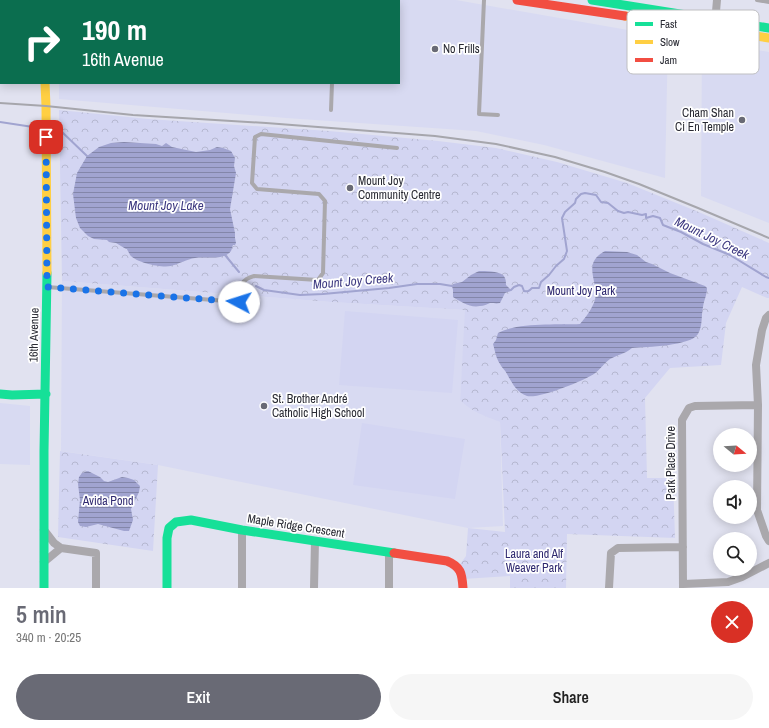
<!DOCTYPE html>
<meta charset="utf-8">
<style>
body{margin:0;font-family:"Archivo Narrow",sans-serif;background:#f6f6f6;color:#222;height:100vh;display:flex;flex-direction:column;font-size:15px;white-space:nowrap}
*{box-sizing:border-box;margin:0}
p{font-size:13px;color:#767676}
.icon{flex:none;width:22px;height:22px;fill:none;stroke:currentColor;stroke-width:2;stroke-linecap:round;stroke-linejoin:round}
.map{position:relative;height:588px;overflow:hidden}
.details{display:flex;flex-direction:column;background:#fff;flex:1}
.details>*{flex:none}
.hud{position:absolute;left:0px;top:0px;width:400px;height:84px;box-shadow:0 2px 10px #0003;background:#0b6e4f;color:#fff;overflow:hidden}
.needle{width:26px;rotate:108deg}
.fabs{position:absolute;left:713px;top:428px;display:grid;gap:8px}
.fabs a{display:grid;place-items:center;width:44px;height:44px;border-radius:50%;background:#fff;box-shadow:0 2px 10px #0003;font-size:20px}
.pin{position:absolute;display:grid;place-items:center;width:34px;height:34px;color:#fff;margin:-17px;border-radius:8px;box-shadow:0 2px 6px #0006}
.me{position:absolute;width:44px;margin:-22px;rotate:275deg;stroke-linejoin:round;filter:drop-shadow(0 0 3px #0008)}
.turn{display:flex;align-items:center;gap:14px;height:84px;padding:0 16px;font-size:18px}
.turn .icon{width:52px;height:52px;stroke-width:2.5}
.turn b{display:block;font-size:28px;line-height:34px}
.round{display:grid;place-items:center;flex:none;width:42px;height:42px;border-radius:21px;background:#f6f6f6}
.overview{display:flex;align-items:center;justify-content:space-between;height:68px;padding:0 16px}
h1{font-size:24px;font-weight:600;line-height:30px;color:#696a75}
.action{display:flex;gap:8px;margin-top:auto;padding:8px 16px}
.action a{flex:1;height:46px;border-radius:24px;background:#696a75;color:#fff;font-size:16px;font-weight:600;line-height:46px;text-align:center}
.action a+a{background:#f6f6f6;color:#222}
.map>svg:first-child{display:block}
</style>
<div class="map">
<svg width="769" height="588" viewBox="0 0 769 588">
<defs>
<pattern id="park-crowns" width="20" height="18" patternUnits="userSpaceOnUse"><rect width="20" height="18" fill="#d3d5f2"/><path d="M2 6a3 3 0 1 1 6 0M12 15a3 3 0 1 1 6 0" fill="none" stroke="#b5b7d0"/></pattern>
<pattern id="water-rules" width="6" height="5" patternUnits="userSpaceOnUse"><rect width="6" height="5" fill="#a1a4d0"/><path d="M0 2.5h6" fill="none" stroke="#8386a9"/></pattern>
</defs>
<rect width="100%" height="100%" fill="#e1e2f0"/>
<!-- built -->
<path fill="#d8daf2" d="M62,0H456L668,37L665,178L544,145L476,131L286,118L59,99V83H399V1H62Z
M702,41L769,52V223L701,196Z
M62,281L331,302L466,310L460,400L500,422L503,526L468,528L158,465L61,451Z
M0,403L30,406V465L0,464Z"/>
<!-- grass -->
<path fill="#d3d5f2" d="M345,311L458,320L452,393L339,385Z
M362,423L465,439L455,499L353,485Z"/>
<!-- park -->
<path fill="url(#park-crowns)" d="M59,110L148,119L329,131L438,141L496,148L557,162L627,183L701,213L769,243V298H767L742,287L726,323L721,365L670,368L645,398L647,478H673L675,538L567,534L566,588H510V576L463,579L458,567L466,556L468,528L505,532L500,422C485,416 472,412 460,400L465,310L331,302L62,281Z
M60,451L158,465L153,551L58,537Z"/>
<!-- water -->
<path fill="url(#water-rules)" d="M124,142L156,144L162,146L166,143L172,147L196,152L210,150L217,147L223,148L231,151L235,158L234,166L236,173L230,209L235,233V238L236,243L235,245H233C232,247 232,249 231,251C224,261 205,256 195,258C187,259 179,264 171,266C161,268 137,263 130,255C130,254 127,250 127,249H126L116,243L109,242L107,240L94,239L88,236L80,228L76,218L73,194L77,173L87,156L99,147L111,143Z
M605,251L627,252L637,255L646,262L652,264L670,273L705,286L707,288C707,295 704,300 703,307C701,316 703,325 698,334C691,346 646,347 632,348C625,354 617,355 610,359C604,363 600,370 594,374C583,381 539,399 527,396C517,393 512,383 507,374C505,370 502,368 500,364C496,358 495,351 493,344L496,340L498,333C518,322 558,325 580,324C586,317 592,309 595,300C599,281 581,264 605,251Z
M479,271C485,271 498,271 503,275C506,278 506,282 506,285L511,290V291L505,293L500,303C496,304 494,303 490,303C487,304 484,306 480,306C470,308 461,302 453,297V290L452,286L453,284L462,282L471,275Z
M88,471L100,477L104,481L108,482L122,477L128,478L134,480L140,486L139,492L131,509L133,520L129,531H124L98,524L86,527L80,526L78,522L80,500L78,484L79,477L82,473Z"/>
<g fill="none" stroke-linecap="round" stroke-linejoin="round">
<!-- stream -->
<path stroke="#a1a4d0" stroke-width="2" d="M0,122L33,127
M55,131L62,132L87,156
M225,255L239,272
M256,286L264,290L300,295L323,294L389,288L417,284H440L452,286
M511,290L514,287L519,285L522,286L524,291C528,292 529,291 532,288H539L541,282L549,275L556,266L564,259L567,251L562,218L565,212L575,203L576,199L581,194L585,193L596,195L601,202L608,203L618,211L624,213L628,212L642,215L646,214V218L653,216L660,218L663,225L668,227L681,232L703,244L730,255L766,277L769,278"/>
<!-- lane -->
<path stroke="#aaa8ac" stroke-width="4" d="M287,0V1
M484,0L479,114L498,115
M757,0L769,2
M308,1L309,0
M334,1V0
M331,110L332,83
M47,287L239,302C241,288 239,280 254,276L318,280L323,273L325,201L319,194L257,189L252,183L255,137L261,134L397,148"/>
<!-- street -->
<path stroke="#aaa8ac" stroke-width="8" d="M715,23L717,0
M0,30H1
M769,315L766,318L762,330L756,365L758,405L757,510L766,536L769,541
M44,530L54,543L61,548L96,553V588
M389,552V588
M44,562L61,548
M683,584L728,582L742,577L769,563
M242,588V530
M314,588L315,541
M609,588L611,553L618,548L683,547
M683,588L682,420L689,408L695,406L758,405"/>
<!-- fast -->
<path stroke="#16e098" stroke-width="9" d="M45,0V1
M592,0L769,28
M0,394L12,395L46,394
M44,588V451L47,273
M167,588V538L169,528L176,522L191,520L242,530L394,553"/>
<!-- slow -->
<path stroke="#ffcf43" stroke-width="9" d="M625,16L769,38
M45,83L46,106L47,273"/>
<!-- jam -->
<path stroke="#f24e42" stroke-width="9" d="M517,0L625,16
M394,553L447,561C461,567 462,573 463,588"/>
<!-- rail -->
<path stroke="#a6a6ac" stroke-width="2" d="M0,103L46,106L133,115L266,123L435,136L496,144L555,157L605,172L639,184L698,208L769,238"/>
</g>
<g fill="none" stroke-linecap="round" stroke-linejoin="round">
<!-- route -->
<path stroke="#1a73e8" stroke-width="7" stroke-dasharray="0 12.6" d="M46,137L47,287L239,302"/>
</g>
<!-- markers -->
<g fill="#696a75" stroke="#fff" stroke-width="1.5">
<circle cx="435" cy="49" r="4"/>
<circle cx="742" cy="120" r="4"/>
<circle cx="350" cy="188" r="4"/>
<circle cx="264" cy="406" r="4"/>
</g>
<g text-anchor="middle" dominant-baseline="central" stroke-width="3.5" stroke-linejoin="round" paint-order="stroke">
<!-- poi labels -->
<g font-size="12" fill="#292a33" stroke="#fff" text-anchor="start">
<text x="443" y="49">No Frills</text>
<text x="734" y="113" text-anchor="end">Cham Shan<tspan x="734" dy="14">Ci En Temple</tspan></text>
<text x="358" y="181">Mount Joy<tspan x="358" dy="14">Community Centre</tspan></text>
<text x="272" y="399">St. Brother André<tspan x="272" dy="14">Catholic High School</tspan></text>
</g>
<!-- park labels -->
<g font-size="12" fill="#2e286f" stroke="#fff">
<text x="581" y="291">Mount Joy Park</text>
<text x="108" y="501">Avida Pond</text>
<text x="534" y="554">Laura and Alf<tspan x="534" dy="14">Weaver Park</tspan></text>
</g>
<!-- street labels -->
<g font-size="12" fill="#292a33" stroke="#fff">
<text transform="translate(34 335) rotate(-89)">16th Avenue</text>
<text transform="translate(671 463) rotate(-90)">Park Place Drive</text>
<text transform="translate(296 526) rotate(9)">Maple Ridge Crescent</text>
</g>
<!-- water labels -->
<g font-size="13" font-style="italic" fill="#3d3981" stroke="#fff">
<text x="166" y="205">Mount Joy Lake</text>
<text transform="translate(712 238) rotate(26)">Mount Joy Creek</text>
<text transform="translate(353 281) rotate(-5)">Mount Joy Creek</text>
</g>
</g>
<!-- legend -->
<rect x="627" y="10" width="132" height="64" rx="6" fill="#fff" stroke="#bfbfc2" stroke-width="1"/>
<rect x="635" y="22" width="18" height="4" fill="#16e098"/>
<rect x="635" y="40" width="18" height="4" fill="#ffcf43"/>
<rect x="635" y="58" width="18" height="4" fill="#f24e42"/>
<g font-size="11" fill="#292a33">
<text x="660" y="28">Fast</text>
<text x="660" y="46">Slow</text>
<text x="660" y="64">Jam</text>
</g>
</svg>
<div class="fabs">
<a><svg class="needle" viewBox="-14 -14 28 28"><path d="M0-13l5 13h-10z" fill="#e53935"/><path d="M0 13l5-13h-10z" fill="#767676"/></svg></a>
<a><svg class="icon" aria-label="sound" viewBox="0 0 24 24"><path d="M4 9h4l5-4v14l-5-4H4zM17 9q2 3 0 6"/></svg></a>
<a><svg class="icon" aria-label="search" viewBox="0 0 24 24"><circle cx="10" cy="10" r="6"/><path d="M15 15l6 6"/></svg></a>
</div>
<div class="pin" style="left:46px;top:137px;background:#d93025"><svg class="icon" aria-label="arrive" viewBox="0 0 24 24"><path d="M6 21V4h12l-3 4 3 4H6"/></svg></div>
<svg class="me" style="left:239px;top:302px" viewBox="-20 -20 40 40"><circle r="19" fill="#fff"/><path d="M0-13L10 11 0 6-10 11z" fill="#1a73e8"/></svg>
<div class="hud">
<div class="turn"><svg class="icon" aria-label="right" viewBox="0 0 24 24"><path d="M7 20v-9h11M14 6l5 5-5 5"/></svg><div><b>190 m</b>16th Avenue</div></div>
</div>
</div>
<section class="details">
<div class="overview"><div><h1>5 min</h1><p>340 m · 20:25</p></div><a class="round" style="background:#d93025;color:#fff"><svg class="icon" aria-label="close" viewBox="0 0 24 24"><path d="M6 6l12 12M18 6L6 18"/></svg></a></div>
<div class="action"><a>Exit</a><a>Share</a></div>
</section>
